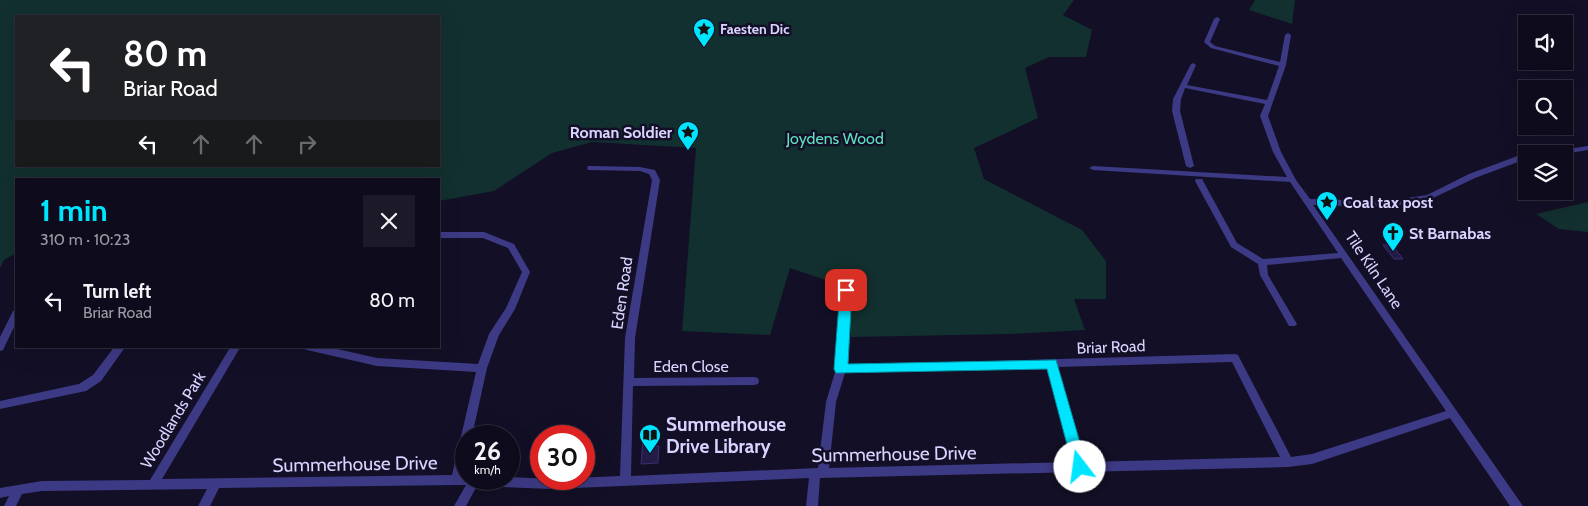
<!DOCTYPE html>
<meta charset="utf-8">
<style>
body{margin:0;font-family:Cabin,sans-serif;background:#1c1929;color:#f1f3f6;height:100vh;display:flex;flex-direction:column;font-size:19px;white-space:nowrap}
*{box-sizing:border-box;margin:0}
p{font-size:16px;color:#9b9ba3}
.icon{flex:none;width:28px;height:28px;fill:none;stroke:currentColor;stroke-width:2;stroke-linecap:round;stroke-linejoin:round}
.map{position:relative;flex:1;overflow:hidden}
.drawer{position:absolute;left:15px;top:178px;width:425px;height:170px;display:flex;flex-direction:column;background:#0e0b1c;border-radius:0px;box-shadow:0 5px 20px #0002,0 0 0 1px #2e2b3b}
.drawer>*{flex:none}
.guide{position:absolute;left:15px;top:15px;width:425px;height:152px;border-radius:0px;box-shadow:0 5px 20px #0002,0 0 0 1px #2e2b3b;background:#202124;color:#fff;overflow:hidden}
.controls{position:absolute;left:1518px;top:15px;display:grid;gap:10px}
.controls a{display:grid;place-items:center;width:55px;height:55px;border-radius:0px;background:#0e0b1c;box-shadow:0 5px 20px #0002,0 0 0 1px #2e2b3b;font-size:25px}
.speed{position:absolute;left:455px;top:425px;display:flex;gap:10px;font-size:25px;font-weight:700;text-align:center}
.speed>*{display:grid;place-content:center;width:65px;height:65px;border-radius:50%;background:#0e0b1c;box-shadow:0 5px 20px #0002,0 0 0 1px #2e2b3b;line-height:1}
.speed small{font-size:12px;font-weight:400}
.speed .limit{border:8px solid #d22;background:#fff;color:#111}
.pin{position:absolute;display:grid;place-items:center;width:42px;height:42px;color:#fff;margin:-21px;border-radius:10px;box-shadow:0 2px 8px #0006}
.me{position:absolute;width:55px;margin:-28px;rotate:345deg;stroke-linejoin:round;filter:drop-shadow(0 0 4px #0008)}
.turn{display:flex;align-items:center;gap:18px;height:105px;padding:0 25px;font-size:22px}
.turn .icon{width:65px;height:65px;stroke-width:2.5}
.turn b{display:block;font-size:35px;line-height:42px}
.lanes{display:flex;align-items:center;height:48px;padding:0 25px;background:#0003;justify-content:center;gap:25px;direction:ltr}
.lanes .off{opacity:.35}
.round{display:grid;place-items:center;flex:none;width:52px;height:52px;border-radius:0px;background:#1c1929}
.headline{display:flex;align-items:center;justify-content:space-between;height:85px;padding:0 25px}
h1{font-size:30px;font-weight:800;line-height:38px;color:#00e5ff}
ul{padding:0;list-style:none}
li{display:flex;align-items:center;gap:15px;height:75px;padding:0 25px}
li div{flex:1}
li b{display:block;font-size:19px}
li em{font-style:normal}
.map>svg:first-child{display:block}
</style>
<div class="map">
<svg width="1588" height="506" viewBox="0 0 1588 506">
<rect width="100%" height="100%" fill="#130f26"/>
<!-- green -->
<path fill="#12302f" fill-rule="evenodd" d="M0,0H1074L1063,15L1092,30L1086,57H1049L1025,68L1038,118L974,148L984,179L1082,230L1106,261V299H1074L1085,330L1010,334L851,337L849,288L790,268L770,335L682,331L696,148L592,142L552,153L494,191L439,201V179H16V253L4,260L0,268ZM16,16H439V166H16Z
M1255,0H1295L1292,24L1249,10Z
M1588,202V232L1559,229L1536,214Z"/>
<!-- building -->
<path fill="#241b47" stroke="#3b2d73" d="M1383,245H1392L1403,259H1394Z
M654,437L653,446H659L658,463L641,464L643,438Z"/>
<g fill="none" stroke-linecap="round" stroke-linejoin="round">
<!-- minor -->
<path fill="#3d3a85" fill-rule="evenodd" d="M1217,17L1220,19L1210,42L1215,46L1280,62L1285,35L1288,33L1291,35L1286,65L1268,116L1281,152L1296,180L1310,199L1388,201L1427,195L1469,174L1523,154H1526V159L1475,178L1429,200L1388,207L1313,205L1523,506H1510L1450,418L1312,464L1288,467L820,478L818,506H806L809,478L551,489L477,486L466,506H454L466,485H457L219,488L210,506H198L207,489L42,491L22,494L16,506H4L9,496L0,498V488L42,481L150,480L231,346H241L162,479L452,475L476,372L377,366L307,350L304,349L302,346H324L377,358L478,364L489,334L506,308L522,272L508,248L483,238H439V232H484L514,244L530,272L515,309L499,335L487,368L472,436H466V462L464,475L466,476V479H509V477L551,479L620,476L625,338L652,180L649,174L640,171L588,170L587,168L588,166H591L640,167L655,170L660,180L635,338L634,378L754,377L758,378L759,381L758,384L754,385L633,386L631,476L818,468L826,402L836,369L842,288L844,286H850L852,288L846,365L1235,354L1238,355L1291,457L1312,454L1446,411L1341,258L1267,265L1268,275L1297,324L1295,326H1289L1260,275L1258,264L1231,247L1195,181L1196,179H1202L1237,243L1263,259L1338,253L1290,182L1093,170L1089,168L1093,166L1287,177L1273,152L1260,116L1265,104L1185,88L1181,99L1180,111L1194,166L1190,168L1186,166L1172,111L1173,99L1191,64L1193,63L1196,65L1187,85L1267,100L1279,66L1211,48L1204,42L1214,19ZM1232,362L1280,457L1084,462L1058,367ZM1048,367L1073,462L829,468L836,402L845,373Z
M1588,146V150L1564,154H1542L1546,152Z
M16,310V323L3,350L0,351V337L13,311Z
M115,346H126L101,381L86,391L0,409V401L79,384L93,375Z"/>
</g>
<!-- route -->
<path fill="#00e5ff" stroke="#0095a6" d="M846,285L852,290L848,364L1056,360L1087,467L1085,472L1080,474L1075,472L1073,467L1047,369L836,373L834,369L840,290Z"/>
<!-- icons -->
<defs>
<g id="sight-pin" transform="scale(1.125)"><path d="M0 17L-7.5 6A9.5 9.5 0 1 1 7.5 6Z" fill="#00e5ff" stroke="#130f26"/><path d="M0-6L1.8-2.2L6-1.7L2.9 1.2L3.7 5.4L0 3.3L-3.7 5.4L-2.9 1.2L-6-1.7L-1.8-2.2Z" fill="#111"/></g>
<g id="church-pin" transform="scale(1.125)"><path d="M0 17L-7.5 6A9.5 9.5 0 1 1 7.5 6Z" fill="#00e5ff" stroke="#130f26"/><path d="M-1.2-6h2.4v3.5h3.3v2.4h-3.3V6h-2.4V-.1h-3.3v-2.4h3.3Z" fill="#111"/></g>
<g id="library-pin" transform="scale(1.125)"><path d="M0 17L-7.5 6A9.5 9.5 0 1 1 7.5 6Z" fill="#00e5ff" stroke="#130f26"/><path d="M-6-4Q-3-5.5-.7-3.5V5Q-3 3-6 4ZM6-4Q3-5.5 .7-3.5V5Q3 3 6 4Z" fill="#111"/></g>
</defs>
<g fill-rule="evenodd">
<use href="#sight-pin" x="704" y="29"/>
<use href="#sight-pin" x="688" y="132"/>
<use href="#sight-pin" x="1327" y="202"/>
<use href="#church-pin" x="1393" y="233"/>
<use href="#library-pin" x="650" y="435"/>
</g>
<g text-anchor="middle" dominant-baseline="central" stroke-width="5" stroke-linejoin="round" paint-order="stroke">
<!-- far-poi labels -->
<g font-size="14" font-weight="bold" fill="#d9d4ff" stroke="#130f26" text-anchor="start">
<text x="720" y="29">Faesten Dic</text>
</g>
<!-- poi labels -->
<g font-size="16" font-weight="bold" fill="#d9d4ff" stroke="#130f26" text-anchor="start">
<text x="672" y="132" text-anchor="end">Roman Soldier</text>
<text x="1343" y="202">Coal tax post</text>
<text x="1409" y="233">St Barnabas</text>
</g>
<!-- park labels -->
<g font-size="16" fill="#5fe0c0" stroke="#130f26">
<text x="835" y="138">Joydens Wood</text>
</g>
<!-- street labels -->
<g font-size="16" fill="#d9d4ff" stroke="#130f26">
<text transform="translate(1374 270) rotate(56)">Tile Kiln Lane</text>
<text transform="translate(622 293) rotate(-82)">Eden Road</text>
<text transform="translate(1111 347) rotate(-2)">Briar Road</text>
<text x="691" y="366">Eden Close</text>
<text transform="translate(173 420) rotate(-59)">Woodlands Park</text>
</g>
<!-- near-poi labels -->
<g font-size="19" font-weight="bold" fill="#d9d4ff" stroke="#130f26" text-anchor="start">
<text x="666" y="424">Summerhouse<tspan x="666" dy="22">Drive Library</tspan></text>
</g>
<!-- near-street labels -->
<g font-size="19" fill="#d9d4ff" stroke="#130f26">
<text transform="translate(894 454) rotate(-1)">Summerhouse Drive</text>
<text transform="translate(355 464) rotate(-1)">Summerhouse Drive</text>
</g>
</g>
</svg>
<div class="controls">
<a><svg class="icon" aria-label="sound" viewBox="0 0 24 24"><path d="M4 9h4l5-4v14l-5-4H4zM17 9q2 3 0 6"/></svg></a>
<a><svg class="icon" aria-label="search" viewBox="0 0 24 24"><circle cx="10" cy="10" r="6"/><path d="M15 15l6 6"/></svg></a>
<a><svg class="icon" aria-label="layers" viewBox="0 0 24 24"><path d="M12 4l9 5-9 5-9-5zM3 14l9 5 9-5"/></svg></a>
</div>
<div class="speed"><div>26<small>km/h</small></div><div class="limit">30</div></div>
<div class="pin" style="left:846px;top:290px;background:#d93025"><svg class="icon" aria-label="arrive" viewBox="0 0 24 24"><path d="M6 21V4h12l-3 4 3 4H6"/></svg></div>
<svg class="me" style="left:1080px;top:467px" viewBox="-20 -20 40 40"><circle r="19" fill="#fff"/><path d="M0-13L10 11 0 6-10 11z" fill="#00e5ff"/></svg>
<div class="guide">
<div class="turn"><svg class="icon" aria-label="left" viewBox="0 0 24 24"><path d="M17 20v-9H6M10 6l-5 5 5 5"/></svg><div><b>80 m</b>Briar Road</div></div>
<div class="lanes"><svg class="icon" aria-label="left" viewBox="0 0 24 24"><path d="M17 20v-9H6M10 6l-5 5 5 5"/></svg><svg class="icon off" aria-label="ahead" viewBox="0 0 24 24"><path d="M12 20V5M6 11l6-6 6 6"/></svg><svg class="icon off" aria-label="ahead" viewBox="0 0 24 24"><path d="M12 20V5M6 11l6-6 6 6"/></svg><svg class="icon off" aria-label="right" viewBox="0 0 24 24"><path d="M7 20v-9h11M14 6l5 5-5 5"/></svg></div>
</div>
<section class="drawer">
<div class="headline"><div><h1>1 min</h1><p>310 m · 10:23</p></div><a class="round"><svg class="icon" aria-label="close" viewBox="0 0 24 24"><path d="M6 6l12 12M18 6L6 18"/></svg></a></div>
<ul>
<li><svg class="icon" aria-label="left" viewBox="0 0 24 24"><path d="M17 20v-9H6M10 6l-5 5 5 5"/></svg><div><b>Turn left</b><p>Briar Road</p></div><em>80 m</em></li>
</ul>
</section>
</div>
